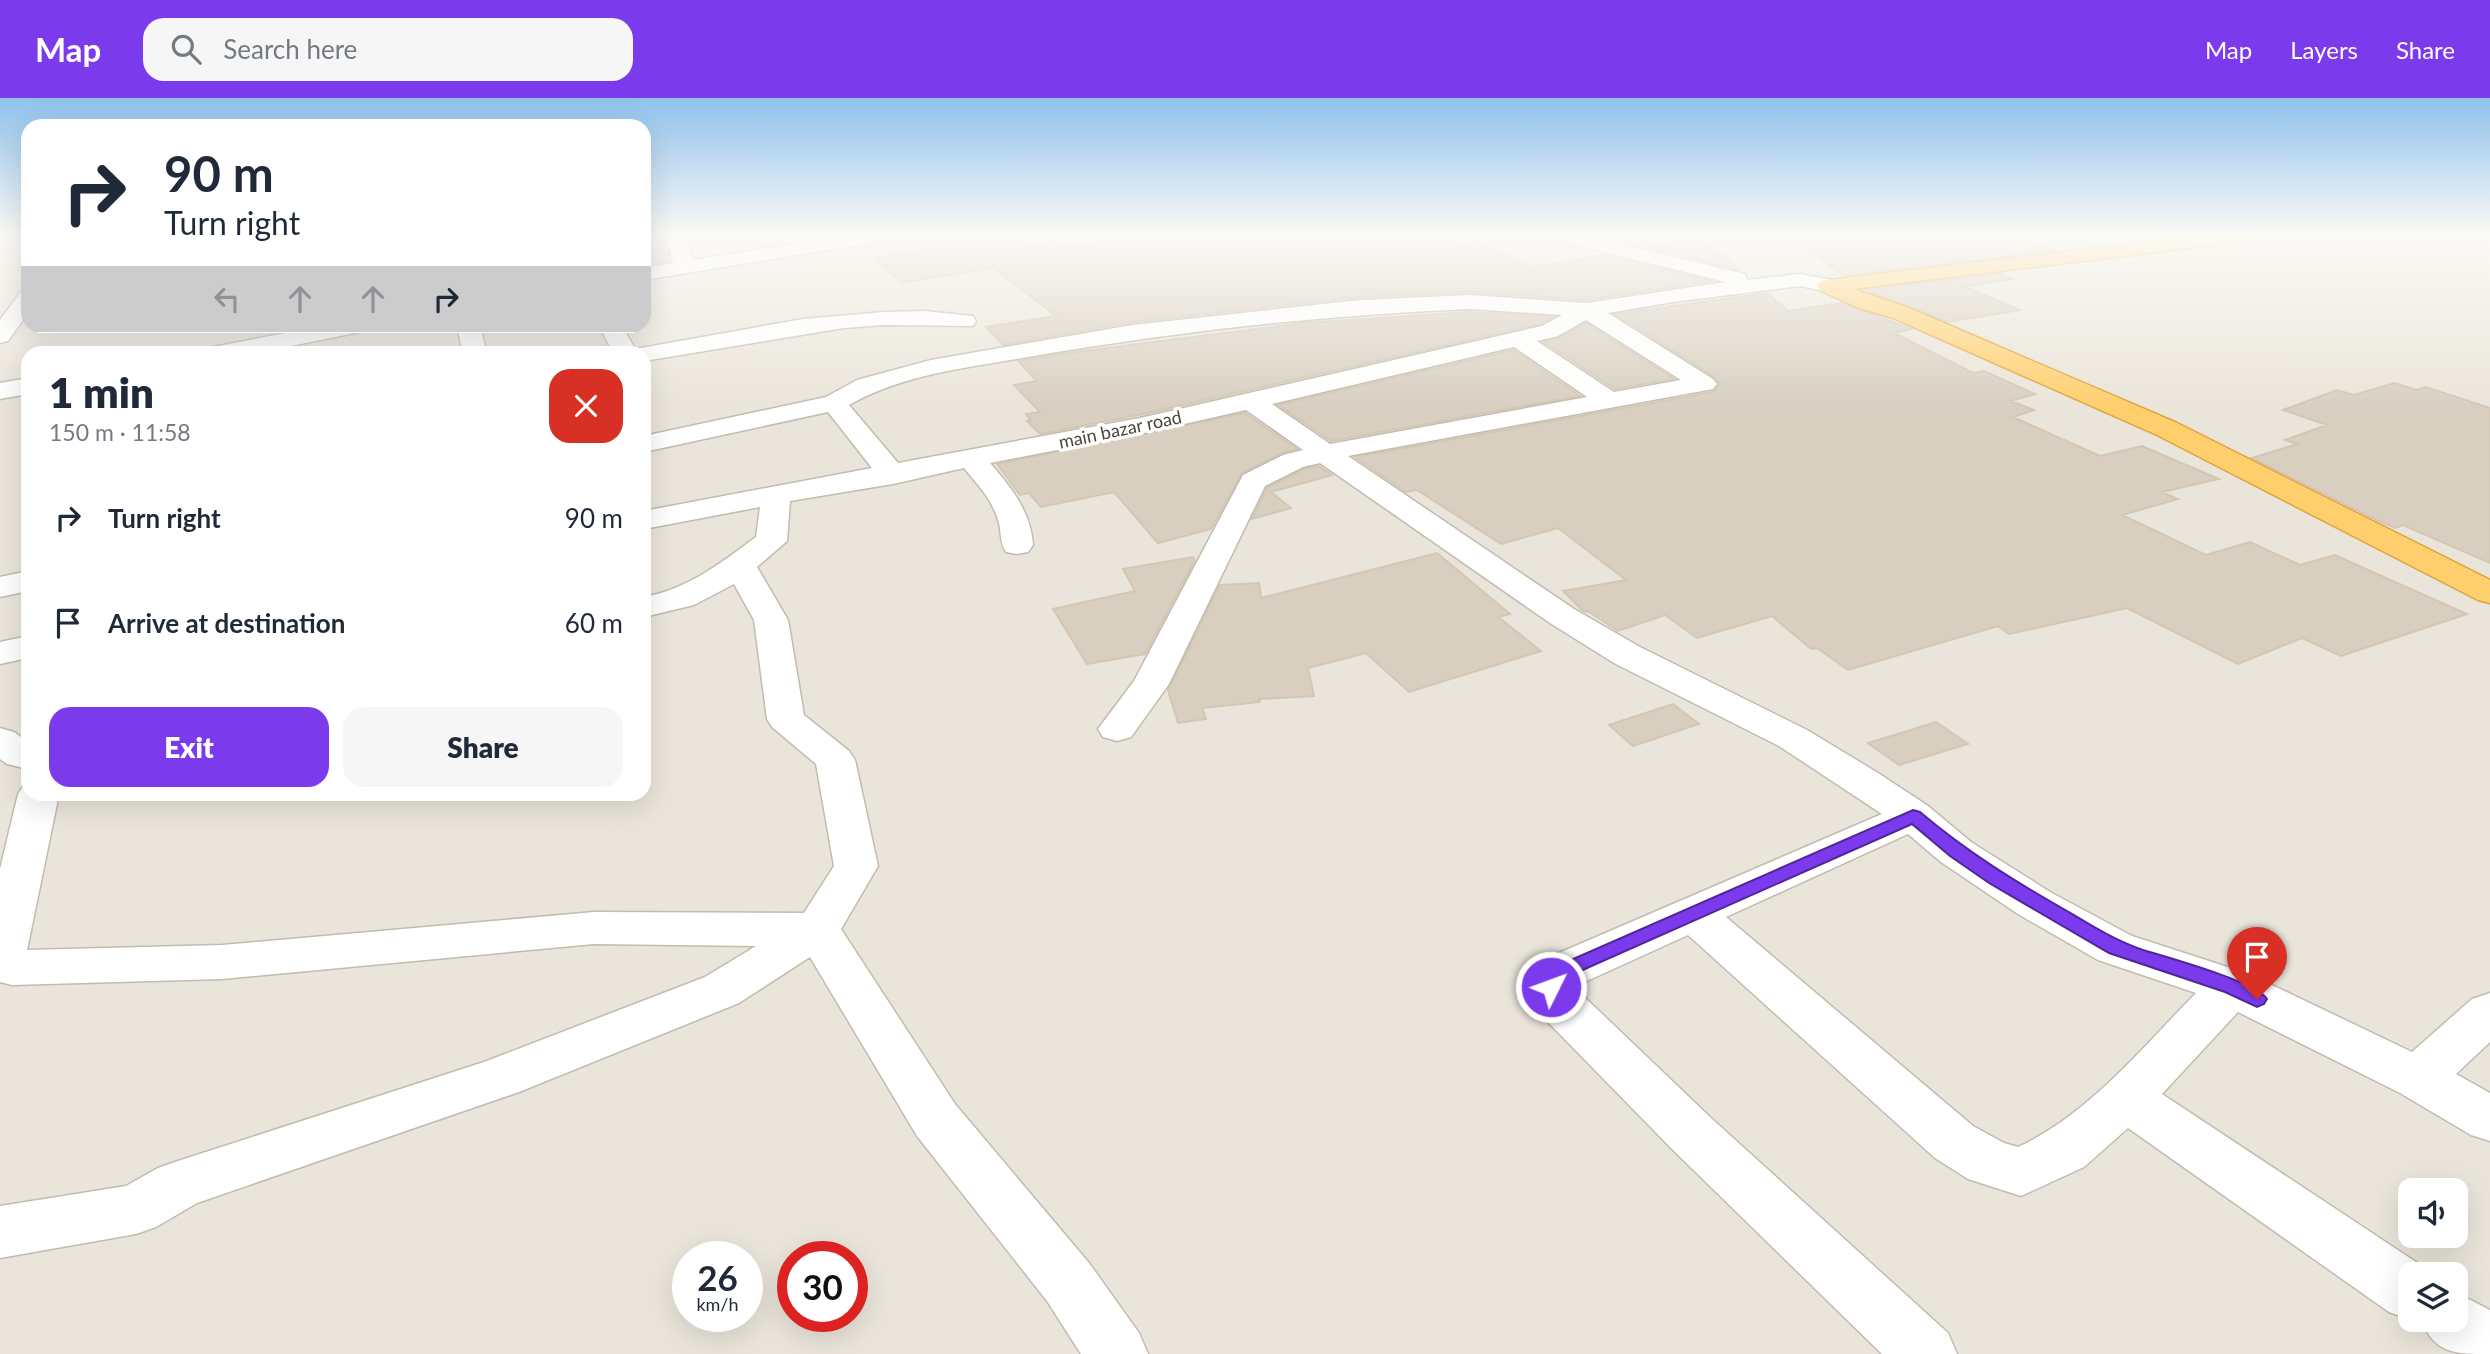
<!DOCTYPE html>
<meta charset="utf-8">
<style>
body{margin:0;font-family:Lato,sans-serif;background:#f6f6f7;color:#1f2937;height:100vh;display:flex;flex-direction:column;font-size:26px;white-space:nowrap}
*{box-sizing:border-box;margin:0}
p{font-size:23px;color:#747a83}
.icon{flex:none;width:38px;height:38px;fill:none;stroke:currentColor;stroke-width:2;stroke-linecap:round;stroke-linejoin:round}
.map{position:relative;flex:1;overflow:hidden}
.side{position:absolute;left:21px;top:248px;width:630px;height:455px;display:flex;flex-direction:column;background:#fff;border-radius:21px;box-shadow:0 7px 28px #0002}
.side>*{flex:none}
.guide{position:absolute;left:21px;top:21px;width:630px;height:214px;border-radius:21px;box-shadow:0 7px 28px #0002;background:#fff;color:#1f2937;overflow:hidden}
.tools{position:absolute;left:2398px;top:1080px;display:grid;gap:14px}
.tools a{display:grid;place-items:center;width:70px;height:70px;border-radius:14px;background:#fff;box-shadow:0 7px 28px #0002;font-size:35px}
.speed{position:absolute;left:672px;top:1143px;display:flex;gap:14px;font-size:35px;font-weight:700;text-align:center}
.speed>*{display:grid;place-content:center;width:91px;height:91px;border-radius:50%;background:#fff;box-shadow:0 7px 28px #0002;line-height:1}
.speed small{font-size:18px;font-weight:400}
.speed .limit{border:10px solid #d22;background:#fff;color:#111}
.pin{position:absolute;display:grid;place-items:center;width:60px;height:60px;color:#fff;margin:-72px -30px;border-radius:50% 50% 50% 0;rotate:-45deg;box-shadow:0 0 7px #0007}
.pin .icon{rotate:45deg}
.me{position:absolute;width:77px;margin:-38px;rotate:48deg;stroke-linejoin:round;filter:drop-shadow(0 0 5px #0008)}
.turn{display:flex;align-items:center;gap:24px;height:147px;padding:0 28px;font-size:32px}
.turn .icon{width:91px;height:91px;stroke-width:2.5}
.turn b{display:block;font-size:49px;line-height:60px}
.lanes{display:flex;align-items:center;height:66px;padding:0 28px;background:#0003;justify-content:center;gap:35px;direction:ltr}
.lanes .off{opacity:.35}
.round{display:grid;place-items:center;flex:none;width:74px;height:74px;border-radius:21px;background:#f6f6f7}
.overview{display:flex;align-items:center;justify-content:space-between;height:119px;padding:0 28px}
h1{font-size:42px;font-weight:800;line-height:52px}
.button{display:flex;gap:14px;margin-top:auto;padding:14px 28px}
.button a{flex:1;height:80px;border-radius:21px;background:#7c3aed;color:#fff;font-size:28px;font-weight:800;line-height:80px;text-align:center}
.button a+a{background:#f6f6f7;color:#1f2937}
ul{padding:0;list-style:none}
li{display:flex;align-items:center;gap:21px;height:105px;padding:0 28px}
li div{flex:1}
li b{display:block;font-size:26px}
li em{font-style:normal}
header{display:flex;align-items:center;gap:42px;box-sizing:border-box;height:98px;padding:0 35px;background:#7c3aed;color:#fff}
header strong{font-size:33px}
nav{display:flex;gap:38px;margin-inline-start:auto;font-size:24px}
.search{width:490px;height:63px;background:#f6f6f7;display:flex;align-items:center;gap:18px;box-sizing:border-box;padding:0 24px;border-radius:21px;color:#747a83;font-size:26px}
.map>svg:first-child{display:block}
</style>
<header>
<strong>Map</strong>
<div class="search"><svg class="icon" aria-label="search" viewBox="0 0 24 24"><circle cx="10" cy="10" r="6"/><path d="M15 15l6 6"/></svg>Search here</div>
<nav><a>Map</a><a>Layers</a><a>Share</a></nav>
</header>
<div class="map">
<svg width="2490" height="1256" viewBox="0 0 2490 1256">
<rect width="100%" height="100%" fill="#f6f3ec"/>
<!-- residential -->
<path fill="#eae5da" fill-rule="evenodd" d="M0,136H28V228H644V136H2490V1256H0ZM28,256H644V696H28ZM2410,1092H2455V1138H2410ZM688,1158H747V1218H688ZM793,1158H852V1218H793ZM2410,1176H2455V1222H2410Z"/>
<!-- building -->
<path fill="#d8cfc1" stroke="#d3c7b4" stroke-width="2" d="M644,136H664L670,163L644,167Z
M911,136H1010L1026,149L1057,144L1061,149L1169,136H1432L1459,147L1475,144L1533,169L1605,157L1712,183L1587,202L1470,194L1360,199L1132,224L1003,247L986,229L1056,218L994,170L901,185L874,160L925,151Z
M1788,136H2004L2056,152L1844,178Z
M1701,140L1740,172L1646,149Z
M1998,176L2012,181L1966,189L2020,212L1947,224L1866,192Z
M1767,195L1788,213L1842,205L1911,231L1894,235L1973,275L1984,273L2035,296L2011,303L2034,312L2013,319L2100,358L2142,348L2219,381L2162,394L2178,401L2122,417L2206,457L2250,444L2300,467L2335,457L2467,516L2341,558L2302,540L2238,566L2127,510L2009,536L1998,528L1848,572L1817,550L1811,551L1772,518L1697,540L1665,517L1618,533L1589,514L1583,513L1563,493L1626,482L1558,430L1501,446L1417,392L1406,394L1355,359L1713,294L1720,286L1714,279L1615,216Z
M1470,214L1553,219L1541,226L1139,317L1040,336L1027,323L1031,322L1026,316L1040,314L1014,287L1037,283L1018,263L1083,253L1303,225Z
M1586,225L1674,281L1615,291L1544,244L1559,240Z
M1513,252L1580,298L1331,343L1278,307Z
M2394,285L2416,292L2426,289L2490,310V465L2403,427L2395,430L2381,424L2252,360L2297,346L2285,342L2327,327L2283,312L2337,292L2354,297Z
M1245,315L1297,351L1282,355L1242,375L1211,431L1158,445L1114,394L1041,409L1029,395L1020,397L997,366Z
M1319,368L1332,377L1271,394L1291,410L1252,421L1267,390L1304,371Z
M1437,455L1510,516L1498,519L1541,553L1409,594L1366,555L1308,570L1314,598L1259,601L1260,604L1202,610L1206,621L1178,625L1168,592L1220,487L1259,485L1261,500Z
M1193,459L1195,462L1145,556L1087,566L1053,511L1135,493L1123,471Z
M1673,606L1699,626L1633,648L1609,627Z
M1936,624L1968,646L1899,667L1868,645Z"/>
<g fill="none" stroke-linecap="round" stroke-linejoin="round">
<!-- street casing -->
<g stroke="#c2bbae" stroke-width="3">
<path id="street" d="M666,136H684L693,162L855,136H899L889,142L644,182V170L673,165Z
M1547,136H1578L1745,176L1747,182L1800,176L1837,183L1840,188L1837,193L1829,194L1800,188L1673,204L1608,215L1713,281L1717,286L1713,291L1348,358L1574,511L1640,549L1807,632L1878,675L1928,708L1971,744L2050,794L2132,838L2249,876L2412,954L2472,901L2490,895V944L2456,976L2490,995V1043L2471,1037L2400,995L2238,914L2162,996L2431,1174L2410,1176L2411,1222L2389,1214L2128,1030L2084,1069L2021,1098L1968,1081L1935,1060L1688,837L1576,888L1577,892L1711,1020L1948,1235L1957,1256H1882L1673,1052L1541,917L1527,889L1538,864L1882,716L1779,648L1614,565L1550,525L1320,365L1303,369L1265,388L1169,586L1131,639L1117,643L1103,639L1098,631L1134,583L1243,377L1283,357L1303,352L1246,312L1140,336L990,365C1011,389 1031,414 1033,447L1028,454L1017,456L1006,454C999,444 1002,433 998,422C992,401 977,386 964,370L893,386L790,403L787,443L757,469L788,522L804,617L849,653L855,662L878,768L841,831L955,1006L1089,1165L1139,1235L1148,1256H1081L1047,1203L917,1038L810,859L739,905L519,994L197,1105L156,1129L136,1136L0,1160V1108L126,1088L158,1070L178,1063L484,964L705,879L756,848L594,846L222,881L12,887L0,884V771L18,696L24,687L28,686V696H59L27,852L222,847L594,814L804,815L834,768L816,666L772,629L767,621L754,522L734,486L694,507L644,519V499C688,491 721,465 756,439L760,409L644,431V413L872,370L828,314L644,354V338L826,299L857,282L931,262L1132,227L1360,202L1470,197L1587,205L1725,184L1549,140ZM1470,211L1562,217L1542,228L1140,320L898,365L849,307C903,276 967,270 1028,259C1174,234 1321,217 1470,211ZM1586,222L1681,282L1614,294L1537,243L1558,238ZM1514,249L1587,299L1330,346L1272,306ZM1908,736L1941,764L2018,816L2098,862L2196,895C2142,950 2088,1017 2018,1049L2004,1045L1973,1028L1726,819Z
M28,193V215L8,243L0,245V222L20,195Z
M925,213L973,218L976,223L973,228L884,227L844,230L644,263V256H614L599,228H622L635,251L803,221L884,214Z
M322,228H367L363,233L355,235L252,256H201L204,251L213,249Z
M457,228H480L487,256H463Z
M28,280V296L0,301V285Z
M28,473V493L0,499V479Z
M28,538V560L0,566V544Z
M0,630L14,634L28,644V671L7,666L0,661Z
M2455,1194L2490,1212V1256C2455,1256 2435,1256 2421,1222H2455Z"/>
</g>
<!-- highway casing -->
<g stroke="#e0a43c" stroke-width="3">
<path id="highway" d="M2210,136H2266L2256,142L1854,191L1909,210L2177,325L2490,482V505L2478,502L2157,337L1893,220L1859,210L1821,193L1818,188L1821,183L1829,182Z"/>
</g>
<!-- street -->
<use href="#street" fill="#fff" fill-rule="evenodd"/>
<!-- highway -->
<use href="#highway" fill="#ffcf6e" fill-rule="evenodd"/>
</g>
<!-- sky -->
<linearGradient id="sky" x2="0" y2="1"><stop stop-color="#8fc1ec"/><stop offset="0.44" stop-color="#fbfaf6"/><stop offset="1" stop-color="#fbfaf6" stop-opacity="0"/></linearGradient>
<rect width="2490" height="311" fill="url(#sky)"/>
<!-- route -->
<path fill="#7c3aed" stroke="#51269a" stroke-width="2" d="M1913,712L1920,714C1966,753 2014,783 2067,813C2092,828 2116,843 2143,852C2166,859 2257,884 2267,901L2264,906L2257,909L2225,894L2109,855L1989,785L1950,758L1912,726L1587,870L1564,881L1558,894L1551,897L1544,894L1541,889L1548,872Z"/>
<g text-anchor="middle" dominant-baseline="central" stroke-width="7" stroke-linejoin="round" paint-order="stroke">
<!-- far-street labels -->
<g font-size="18" fill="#4b4439" stroke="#fff">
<text transform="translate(1120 331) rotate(-12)">main bazar road</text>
</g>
</g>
</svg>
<div class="tools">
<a><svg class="icon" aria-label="sound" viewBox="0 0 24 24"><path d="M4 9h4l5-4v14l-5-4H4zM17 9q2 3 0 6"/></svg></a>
<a><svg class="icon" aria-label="layers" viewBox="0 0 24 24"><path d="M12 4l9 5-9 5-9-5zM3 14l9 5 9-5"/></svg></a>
</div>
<div class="speed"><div>26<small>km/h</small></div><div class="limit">30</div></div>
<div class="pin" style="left:2257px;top:901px;background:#d93025"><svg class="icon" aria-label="arrive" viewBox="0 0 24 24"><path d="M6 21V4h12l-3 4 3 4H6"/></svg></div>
<svg class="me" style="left:1551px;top:889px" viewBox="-20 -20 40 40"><circle r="17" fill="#7c3aed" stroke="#fff" stroke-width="3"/><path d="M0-11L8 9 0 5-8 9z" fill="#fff"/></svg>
<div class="guide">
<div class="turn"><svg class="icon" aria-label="right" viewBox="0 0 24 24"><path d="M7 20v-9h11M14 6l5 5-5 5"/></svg><div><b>90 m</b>Turn right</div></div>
<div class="lanes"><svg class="icon off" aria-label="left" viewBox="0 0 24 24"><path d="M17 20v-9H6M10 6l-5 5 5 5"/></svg><svg class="icon off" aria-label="ahead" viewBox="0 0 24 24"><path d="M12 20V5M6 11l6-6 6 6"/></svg><svg class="icon off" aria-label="ahead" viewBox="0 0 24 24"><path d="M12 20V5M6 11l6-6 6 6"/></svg><svg class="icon" aria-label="right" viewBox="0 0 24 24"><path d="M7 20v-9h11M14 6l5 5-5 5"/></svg></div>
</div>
<section class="side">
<div class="overview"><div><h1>1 min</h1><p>150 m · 11:58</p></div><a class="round" style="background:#d93025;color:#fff"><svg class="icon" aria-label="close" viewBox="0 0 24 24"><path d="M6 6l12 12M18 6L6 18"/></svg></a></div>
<ul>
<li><svg class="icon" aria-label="right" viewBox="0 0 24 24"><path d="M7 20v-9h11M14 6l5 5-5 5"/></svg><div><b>Turn right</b></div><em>90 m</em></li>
<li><svg class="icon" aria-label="arrive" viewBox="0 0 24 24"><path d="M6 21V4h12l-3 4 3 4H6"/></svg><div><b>Arrive at destination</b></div><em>60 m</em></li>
</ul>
<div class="button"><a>Exit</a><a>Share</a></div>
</section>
</div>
